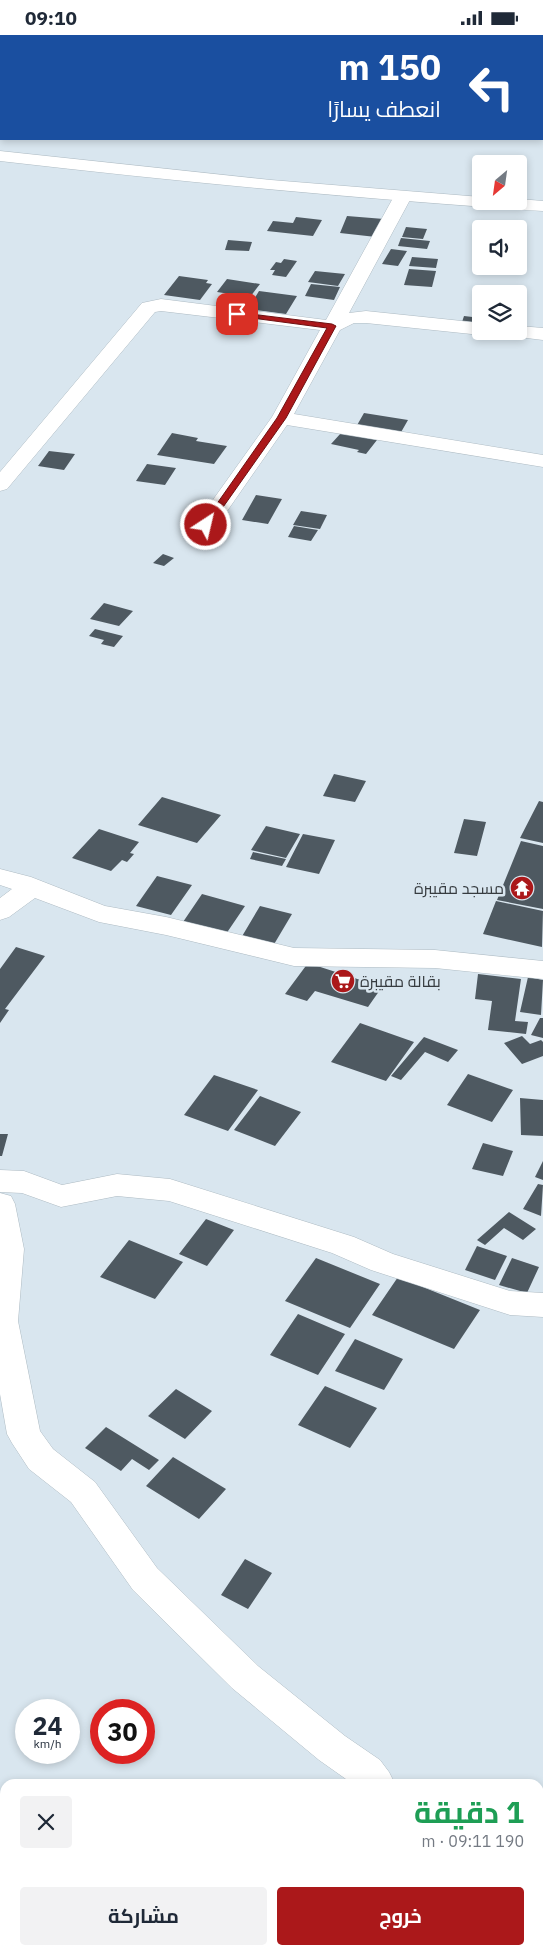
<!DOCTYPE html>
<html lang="ar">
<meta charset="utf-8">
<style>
body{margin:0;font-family:"IBM Plex Sans",Cairo,sans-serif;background:#f2f2f3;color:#1f2937;direction:rtl;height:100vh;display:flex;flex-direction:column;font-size:19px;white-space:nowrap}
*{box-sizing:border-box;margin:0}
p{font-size:16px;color:#747a83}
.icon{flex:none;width:28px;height:28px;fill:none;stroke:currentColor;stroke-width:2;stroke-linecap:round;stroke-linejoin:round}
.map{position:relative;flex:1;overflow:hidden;direction:ltr}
.sheet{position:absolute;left:0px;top:1744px;width:544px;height:176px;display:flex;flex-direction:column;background:#fff;border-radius:15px 15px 0 0;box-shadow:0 2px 8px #0003;direction:rtl}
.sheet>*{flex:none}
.top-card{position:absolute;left:0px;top:0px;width:544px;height:105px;box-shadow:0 2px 8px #0003;direction:rtl;background:#1a4fa0;color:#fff;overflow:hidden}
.needle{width:32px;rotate:209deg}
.buttons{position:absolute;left:472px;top:120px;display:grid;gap:10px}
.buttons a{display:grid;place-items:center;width:55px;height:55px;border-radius:5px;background:#fff;box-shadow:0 2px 8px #0003;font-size:25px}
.speed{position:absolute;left:15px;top:1664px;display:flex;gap:10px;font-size:25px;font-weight:700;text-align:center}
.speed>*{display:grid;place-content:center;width:65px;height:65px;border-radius:50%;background:#fff;box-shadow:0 2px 8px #0003;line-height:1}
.speed small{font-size:12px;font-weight:400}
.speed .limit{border:8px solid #d22;background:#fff;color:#111}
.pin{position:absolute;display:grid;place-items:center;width:42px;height:42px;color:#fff;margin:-21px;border-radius:10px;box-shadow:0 2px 8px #0006}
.me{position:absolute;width:55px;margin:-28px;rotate:35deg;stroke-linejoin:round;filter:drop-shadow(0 0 4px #0008)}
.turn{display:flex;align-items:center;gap:18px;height:105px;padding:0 20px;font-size:22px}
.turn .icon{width:65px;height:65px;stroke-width:2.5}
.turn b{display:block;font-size:35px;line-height:42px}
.round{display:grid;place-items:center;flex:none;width:52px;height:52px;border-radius:5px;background:#f2f2f3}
.overview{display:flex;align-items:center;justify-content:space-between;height:85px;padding:0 20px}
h1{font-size:30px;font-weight:700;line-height:38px;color:#1e9e55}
.action{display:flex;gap:10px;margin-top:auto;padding:10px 20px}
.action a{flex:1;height:58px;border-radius:5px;background:#ab181a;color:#fff;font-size:20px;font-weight:700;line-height:58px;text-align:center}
.action a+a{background:#f2f2f3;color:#1f2937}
.status{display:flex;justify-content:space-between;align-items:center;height:35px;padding:0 25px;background:#fff;direction:ltr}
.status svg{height:14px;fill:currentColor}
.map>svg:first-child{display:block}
</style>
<div class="status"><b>09:10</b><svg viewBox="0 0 49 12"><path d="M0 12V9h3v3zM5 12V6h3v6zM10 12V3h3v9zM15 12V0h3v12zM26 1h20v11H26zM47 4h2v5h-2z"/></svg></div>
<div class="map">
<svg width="543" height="1919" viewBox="0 0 543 1919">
<rect width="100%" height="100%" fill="#d9e6ef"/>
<!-- building -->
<path fill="#4e5961" d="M347,181L384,184L376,202L340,198Z
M296,182L322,185L313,201L267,196L273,186L293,188Z
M406,192L427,194L423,204L402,202Z
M401,203L430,206L427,214L398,211Z
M228,205L252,207L249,216L225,215Z
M391,214L407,216L398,231L382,229Z
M412,222L438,224L436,233L409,231Z
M284,224L297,226L286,242L272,240L275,235H270L276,227L281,228Z
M409,234L436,236L432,252L404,250Z
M315,236L345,239L338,251L308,247Z
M179,241L208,245L206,248L212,249L200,265L164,260Z
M227,244L260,249L250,262L217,257Z
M311,249L340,252L334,265L305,261Z
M259,256L297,261L286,279L248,274Z
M464,281L481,283V292L461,290Z
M364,378L408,385L400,399L356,392Z
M172,398L198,403L196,406L227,411L214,429L157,420Z
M341,398L377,405L366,419L357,417L359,415L331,409Z
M49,416L75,419L64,435L38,431Z
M147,429L176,433L165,450L136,446Z
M256,460L282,464L268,489L242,485Z
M301,476L327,480L320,494L293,490Z
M294,491L318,495L311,506L288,502Z
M163,519L174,523L164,531L153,528Z
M104,568L133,576L119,591L90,584Z
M95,594L123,601L114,612L101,609L104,605L89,601Z
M334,739L366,746L355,767L323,761Z
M162,762L221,780L197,808L138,790Z
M539,766L543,767V808L520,803Z
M464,784L486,787L477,821L454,818Z
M266,791L300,799L286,823L251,815Z
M99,794L139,807L130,818L134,819L127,827L122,825L111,836L72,823Z
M303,799L335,805L319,839L286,832Z
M521,806L543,811V874L497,865Z
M253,817L286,824L282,831L250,824Z
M157,841L192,850L171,880L136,871Z
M202,859L245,871L226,899L183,887Z
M496,866L543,876L542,912L483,899Z
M260,871L292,879L273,911L241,903Z
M16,912L45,921L5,974L9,975L0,988V934Z
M308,928L382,952L368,972L315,956L307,966L285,959Z
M478,939L521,944L515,986L528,987L526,999L488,995L492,966L475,964Z
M528,942L543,945L541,980L520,977Z
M540,983H543V1003L531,1000Z
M360,988L414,1007L386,1046L331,1027Z
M522,1001L530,1009L541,1005L543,1007V1021L522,1029L504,1008Z
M424,1002L458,1015L448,1027L425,1017L401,1045L391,1041Z
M468,1039L513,1055L492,1087L447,1070Z
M214,1040L258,1055L228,1096L184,1080Z
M260,1061L301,1077L275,1111L234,1095Z
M520,1063L543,1065V1101L521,1100Z
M0,1099H8L2,1121H0Z
M483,1108L513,1116L503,1141L472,1134Z
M543,1126V1145L535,1142Z
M538,1149L543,1150L541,1181L523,1174Z
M509,1177L536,1194L523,1205L504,1193L485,1210L477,1205Z
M206,1184L234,1195L207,1231L179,1219Z
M129,1205L183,1227L155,1264L100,1242Z
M477,1211L507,1221L495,1245L465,1235Z
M316,1223L380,1249L350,1293L285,1266Z
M512,1223L539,1232L527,1258L499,1250Z
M398,1242L480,1275L454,1314L372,1280Z
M298,1279L345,1299L318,1340L270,1320Z
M355,1304L403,1324L384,1355L335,1336Z
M325,1351L377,1373L350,1413L298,1390Z
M176,1354L212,1376L185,1404L148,1381Z
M106,1392L159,1425L149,1435L132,1424L121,1436L85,1413Z
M173,1422L226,1454L199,1484L146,1451Z
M245,1524L272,1538L248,1574L221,1560Z"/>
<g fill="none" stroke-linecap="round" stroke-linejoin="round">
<!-- street casing -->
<g stroke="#aebbc3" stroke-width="1">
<path id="street" d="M402,158L408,159L411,163L349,278L366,276L481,288V296H489L481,300L366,288H354L340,295L294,379L543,420V432L287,390L214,495L206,496L198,495L195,490L272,382L320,295L161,276L155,277L7,454L0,456V437L142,268L161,264L326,285L393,163L396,159Z
M519,291L543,293V305L502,300L500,296H519Z
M0,834L31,842L105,871L166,882L294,913L435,915L543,926V944L435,933L294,931L166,900L99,887L35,863L9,882L0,885V863L12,854L0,850Z
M0,1135L24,1136L62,1150L117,1139L170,1144L354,1202L393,1219L510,1256L543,1258V1282L510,1280L371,1235L332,1218L169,1166L117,1161L61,1172L22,1158L0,1157Z
M0,1158L11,1161L15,1169L24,1214L18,1286L40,1396L53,1414L95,1447L157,1533L258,1631L345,1701L380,1725L389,1737L395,1749H353L319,1725L232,1653L133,1555L71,1467L29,1434L12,1408L7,1399L0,1359Z
M279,1915H319L317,1919H277Z"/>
</g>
<!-- secondary casing -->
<g stroke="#aebbc3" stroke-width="1">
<path id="secondary" d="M0,116L271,145L481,162V166H519V164L543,166V176C361,164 181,147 0,126Z"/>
</g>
<!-- street -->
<use href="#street" fill="#fff" fill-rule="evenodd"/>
<!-- secondary -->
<use href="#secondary" fill="#fff" fill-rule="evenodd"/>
</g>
<!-- route -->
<path fill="#ab181a" stroke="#6f1011" d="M234,277L332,289L336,291L286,383L209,492L206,493L202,490L277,383L327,293L237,281H234Z"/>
<!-- icons -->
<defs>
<g id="temple-disc" transform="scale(1.25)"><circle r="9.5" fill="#ab181a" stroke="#d9e6ef"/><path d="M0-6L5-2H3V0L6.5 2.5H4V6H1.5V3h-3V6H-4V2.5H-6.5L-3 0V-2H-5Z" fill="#fff"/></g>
<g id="supermarket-disc" transform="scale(1.25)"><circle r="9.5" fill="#ab181a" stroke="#d9e6ef"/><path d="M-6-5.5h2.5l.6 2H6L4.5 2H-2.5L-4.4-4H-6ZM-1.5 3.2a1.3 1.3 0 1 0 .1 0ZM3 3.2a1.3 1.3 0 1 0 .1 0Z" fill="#fff"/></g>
</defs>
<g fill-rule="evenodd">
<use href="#temple-disc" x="522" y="853"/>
<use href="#supermarket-disc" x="343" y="946"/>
</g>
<g text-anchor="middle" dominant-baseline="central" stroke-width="5" stroke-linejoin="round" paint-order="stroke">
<!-- poi labels -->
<g font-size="16" fill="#373c40" stroke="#d9e6ef" text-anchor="end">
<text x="504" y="853">مسجد مقيبرة</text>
<text x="360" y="946" text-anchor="start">بقالة مقيبرة</text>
</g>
</g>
</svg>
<div class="buttons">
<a><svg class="needle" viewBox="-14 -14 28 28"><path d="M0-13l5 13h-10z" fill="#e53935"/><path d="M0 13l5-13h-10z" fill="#747a83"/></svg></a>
<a><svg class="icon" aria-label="sound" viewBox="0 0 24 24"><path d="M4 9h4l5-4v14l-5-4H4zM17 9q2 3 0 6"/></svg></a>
<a><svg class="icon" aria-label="layers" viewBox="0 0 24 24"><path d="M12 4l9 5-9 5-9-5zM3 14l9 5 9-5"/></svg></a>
</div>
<div class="speed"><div>24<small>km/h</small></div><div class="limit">30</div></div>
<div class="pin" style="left:237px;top:279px;background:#d93025"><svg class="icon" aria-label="arrive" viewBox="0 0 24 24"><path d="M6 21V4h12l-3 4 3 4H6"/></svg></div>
<svg class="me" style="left:206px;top:490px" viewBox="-20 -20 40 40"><circle r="17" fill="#ab181a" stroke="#fff" stroke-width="3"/><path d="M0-11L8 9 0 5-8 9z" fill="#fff"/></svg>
<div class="top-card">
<div class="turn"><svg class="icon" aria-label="left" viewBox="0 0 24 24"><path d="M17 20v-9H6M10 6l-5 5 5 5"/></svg><div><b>150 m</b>انعطف يسارًا</div></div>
</div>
<section class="sheet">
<div class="overview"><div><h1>1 دقيقة</h1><p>190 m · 09:11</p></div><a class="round"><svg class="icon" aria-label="close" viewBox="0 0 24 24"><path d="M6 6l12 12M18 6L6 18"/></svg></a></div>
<div class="action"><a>خروج</a><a>مشاركة</a></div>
</section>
</div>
